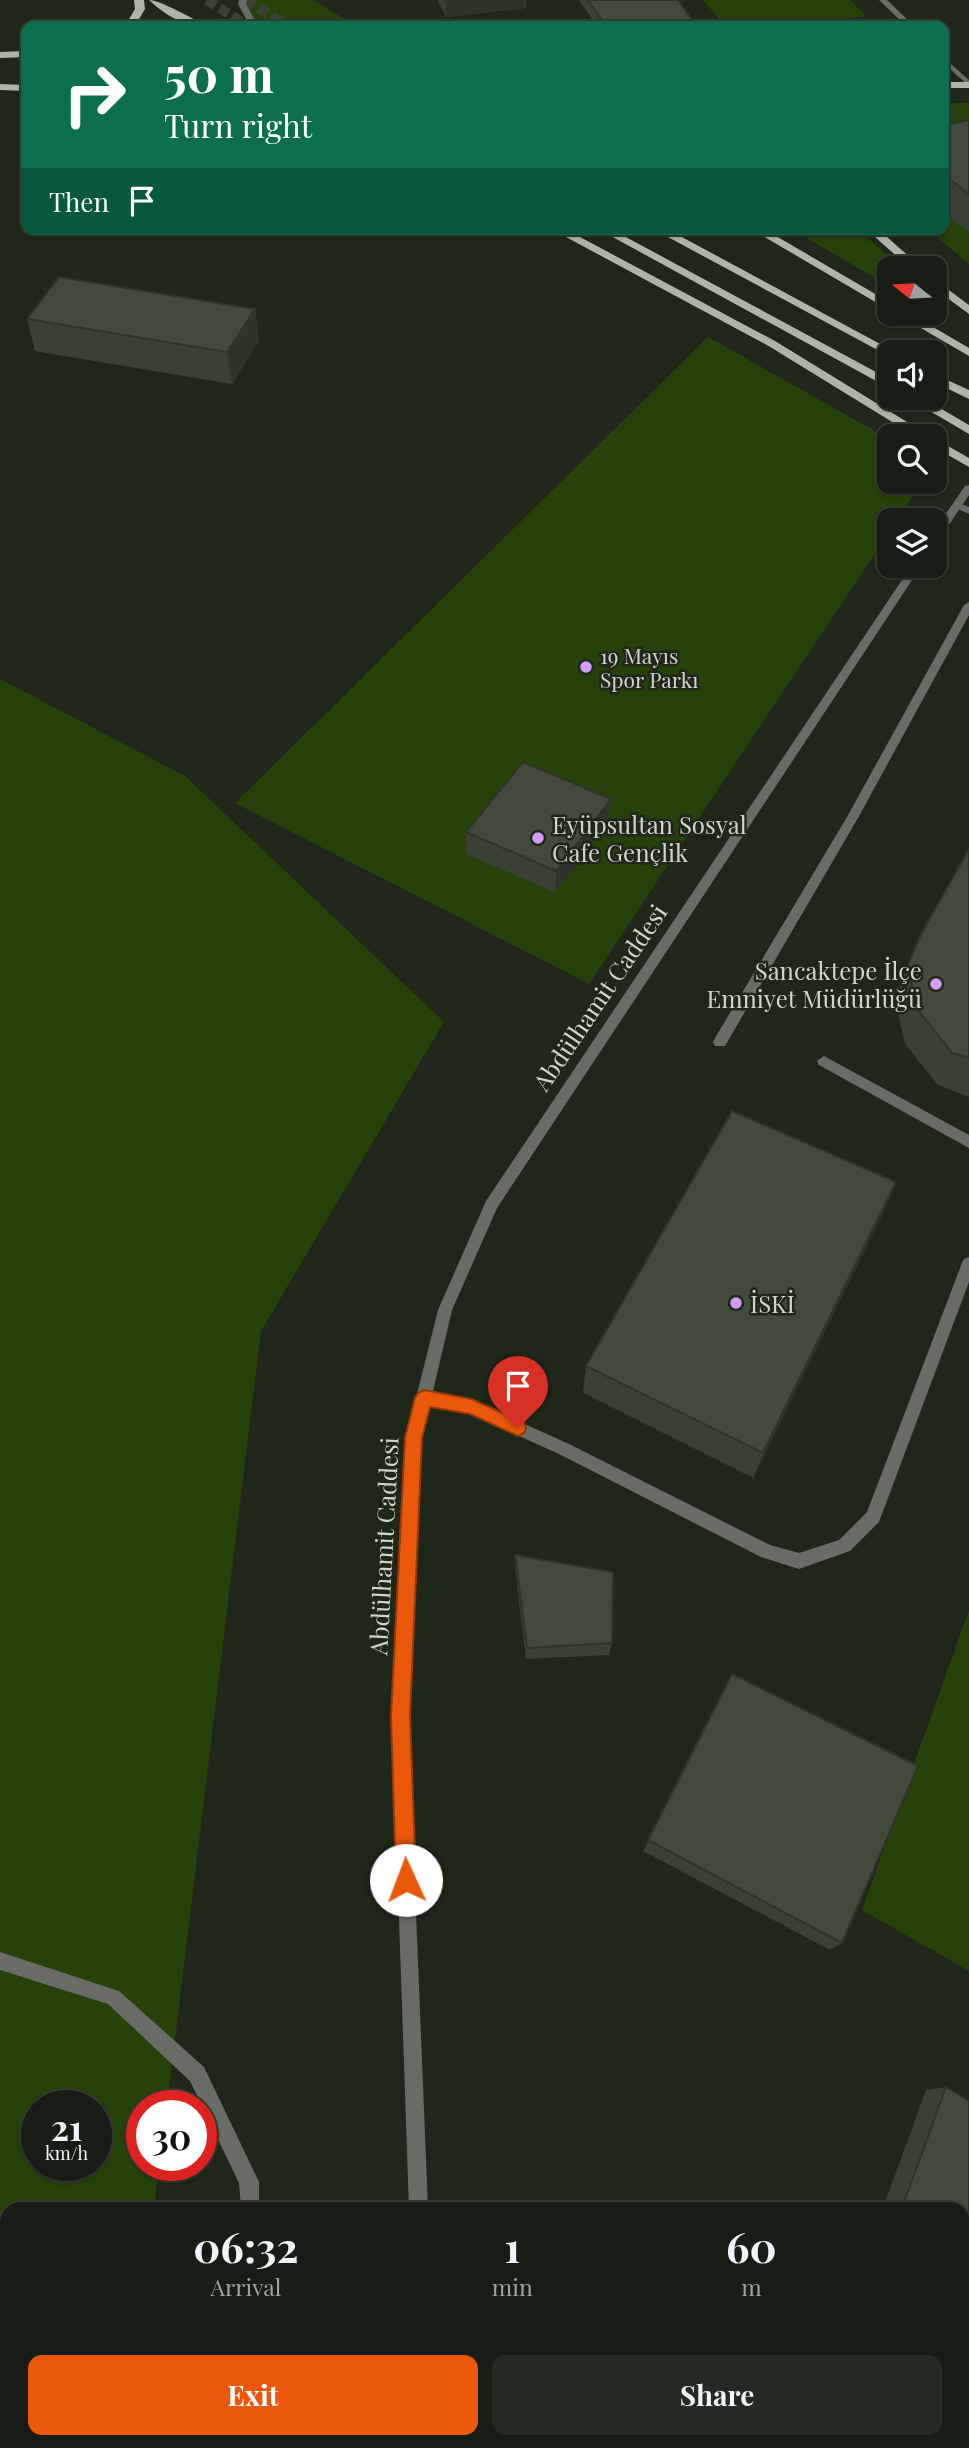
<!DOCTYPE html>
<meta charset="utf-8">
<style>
body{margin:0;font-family:"Playfair Display",serif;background:#242a22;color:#f1f3f6;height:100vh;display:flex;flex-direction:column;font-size:26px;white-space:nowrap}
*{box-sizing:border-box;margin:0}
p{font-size:23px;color:#9ea2a0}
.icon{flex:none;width:38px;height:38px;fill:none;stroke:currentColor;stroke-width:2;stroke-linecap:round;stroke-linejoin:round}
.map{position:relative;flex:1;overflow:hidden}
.side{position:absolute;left:0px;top:2202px;width:970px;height:247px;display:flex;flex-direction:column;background:#171d14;border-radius:21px 21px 0 0;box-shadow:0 2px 5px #0004,0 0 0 2px #363b34}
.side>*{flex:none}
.guide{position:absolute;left:21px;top:21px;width:928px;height:214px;border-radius:14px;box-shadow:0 2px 5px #0004,0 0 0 2px #363b34;background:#0b6e4f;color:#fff;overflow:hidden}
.needle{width:46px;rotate:288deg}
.tools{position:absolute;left:877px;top:256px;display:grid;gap:14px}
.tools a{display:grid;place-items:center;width:70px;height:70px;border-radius:14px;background:#171d14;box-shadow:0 2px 5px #0004,0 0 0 2px #363b34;font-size:35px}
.speed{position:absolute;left:21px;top:2090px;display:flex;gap:14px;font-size:35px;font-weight:700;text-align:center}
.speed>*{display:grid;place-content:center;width:91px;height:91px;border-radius:50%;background:#171d14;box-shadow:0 2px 5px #0004,0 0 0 2px #363b34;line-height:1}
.speed small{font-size:18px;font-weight:400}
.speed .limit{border:10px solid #d22;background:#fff;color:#111}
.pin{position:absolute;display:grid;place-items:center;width:60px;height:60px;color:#fff;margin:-72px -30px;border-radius:50% 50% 50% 0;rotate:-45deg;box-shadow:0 0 7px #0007}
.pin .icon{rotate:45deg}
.me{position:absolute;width:77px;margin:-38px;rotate:358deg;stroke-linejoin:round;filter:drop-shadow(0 0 5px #0008)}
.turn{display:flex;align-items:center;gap:24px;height:147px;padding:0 28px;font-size:32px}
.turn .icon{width:91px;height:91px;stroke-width:2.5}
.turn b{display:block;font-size:49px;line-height:60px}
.then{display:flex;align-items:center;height:66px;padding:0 28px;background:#0003;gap:14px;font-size:26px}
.eta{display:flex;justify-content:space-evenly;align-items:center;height:119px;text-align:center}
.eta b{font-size:42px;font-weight:700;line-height:49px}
.action{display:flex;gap:14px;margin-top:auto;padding:14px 28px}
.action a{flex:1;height:80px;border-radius:14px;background:#ea580c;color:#fff;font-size:28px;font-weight:700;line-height:80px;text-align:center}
.action a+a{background:#242a22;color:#f1f3f6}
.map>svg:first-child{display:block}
</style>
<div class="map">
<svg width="969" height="2448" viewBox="0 0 969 2448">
<rect width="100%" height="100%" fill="#1f271a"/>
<!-- green -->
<path fill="#27410b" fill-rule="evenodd" d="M242,0H314L355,26H265L253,18Z
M703,0H850L866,16L795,26H725Z
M943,103H969V264L927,229H943Z
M791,229H858L901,268H889V286Z
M708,337L889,439V481H922L897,520H889V532L589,984L235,803Z
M0,679L185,776L444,1022L261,1331L167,2105H142V2165H159L154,2208H7V2415L0,2421ZM37,2105H96V2165H37Z
M969,1610V1971L862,1910Z"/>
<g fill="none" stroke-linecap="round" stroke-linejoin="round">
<!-- primary-tunnel -->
<path stroke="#3a4135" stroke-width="10" stroke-dasharray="10 5" stroke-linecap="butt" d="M207,0L248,26
M246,0L287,26"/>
<!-- lane -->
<path fill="#686c65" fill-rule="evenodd" d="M957,502L969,507V514L953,507V503Z
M969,602V615L858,818L725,1046H715L713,1042L715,1038L847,817L964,605Z
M824,1056L969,1135V1148L819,1065L817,1061Z
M969,1257V1282L879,1522L850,1551L799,1569L761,1557L559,1454L470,1414L424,1405L419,1403L417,1398L419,1393L424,1391L476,1402L569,1444L770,1545L799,1553L839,1540L867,1512L962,1263L964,1259Z
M0,1952L119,1991L204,2067L259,2182V2208H241L239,2183L190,2081L108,2004L0,1970Z
M245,2441H265V2448H245Z"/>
<!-- street -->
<path fill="#686c65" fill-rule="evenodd" d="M239,0H247L246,4L258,26H250L238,4Z
M879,0H887L914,26H906Z
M943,57L969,80V86L943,63Z
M969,485V495L938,541L934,542V531L965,486Z
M912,565H922L497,1208L452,1310L422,1438L408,1716L428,2208H409L392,1716L406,1438L438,1310L486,1201Z
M417,2441H437V2448H417Z"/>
<!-- primary -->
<path fill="#adb5a7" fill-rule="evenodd" d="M134,0H144L145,9L135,26H125L135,9Z
M149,0C159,0 195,19 205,26C184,27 164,14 149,0Z
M26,51V57L0,58V52Z
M943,82H969V88H943Z
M0,84L26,85V91L0,90Z
M551,229H565L775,341L930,436H915L767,345Z
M598,229H611L889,379V388Z
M653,229H667L895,352L885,354Z
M751,229H764L889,302V310Z
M866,229H878L922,268H910Z
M934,279L969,305V314L934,288Z
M895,313H909L969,348V356Z
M934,374L969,390V399L934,382Z
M906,397H921L969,425V434Z
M934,438L969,458V467L934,447Z"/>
</g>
<!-- wall -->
<path fill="#394034" d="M437,0H527L526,8L446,17Z
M579,0H678L693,21V26H597Z
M969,120V232L943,212V126Z
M255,309L259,341L232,384L35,351L27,319Z
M609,822L555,892L466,854V832Z
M969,849V1097L938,1085L905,1044L895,1001L907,967Z
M883,1213L753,1478L583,1393L586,1366Z
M515,1555L612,1643L609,1655L526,1659L515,1568Z
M732,1674L842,1943L830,1950L643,1851Z
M946,2087L969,2101V2361L962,2357V2208H883L926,2090Z"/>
<!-- shaded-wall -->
<path fill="#2e342a" d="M445,0H527L526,8L446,17Z
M693,21V26H650Z
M255,309L259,341L232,384L227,352Z
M611,799L609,822L555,892L556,871Z
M896,1182L883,1213L753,1478L763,1453Z"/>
<!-- building -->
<path fill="#424a3c" stroke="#2e342a" stroke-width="2" d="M588,0H678L693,21L650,26H606Z
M969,120V194L943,174V126Z
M59,277L255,309L227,352L27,319Z
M523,762L611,799L556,871L466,832Z
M969,849V1058L952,1053L918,1010L907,967L922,932Z
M732,1111L896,1182L763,1453L586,1366Z
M515,1555L613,1572L612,1643L527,1648Z
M732,1674L918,1766L842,1943L648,1840Z
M946,2087L969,2101V2357L962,2353V2208H902Z"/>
<!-- route -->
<path fill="#ea580c" stroke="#983908" stroke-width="2" d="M424,1390L471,1399L524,1422L526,1428L524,1433L518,1436L470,1414L430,1407L422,1438L410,1716L416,1880L413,1887L406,1890L399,1887L396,1880L391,1716L405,1438L415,1398L418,1393Z"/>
<!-- markers -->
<g fill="#d69bfa" stroke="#1f271a" stroke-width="2.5">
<circle cx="586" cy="667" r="7"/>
<circle cx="538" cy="838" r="7"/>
<circle cx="936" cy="984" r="7"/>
<circle cx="736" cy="1303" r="7"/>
</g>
<g text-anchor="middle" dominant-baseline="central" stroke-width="5" stroke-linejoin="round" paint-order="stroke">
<!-- far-poi labels -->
<g font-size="21" fill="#d0d5cc" stroke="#1f271a" text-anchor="start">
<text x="600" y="655">19 Mayıs<tspan x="600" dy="24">Spor Parkı</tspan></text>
</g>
<!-- poi labels -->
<g font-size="24" fill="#d0d5cc" stroke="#1f271a" text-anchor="start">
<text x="552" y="824">Eyüpsultan Sosyal<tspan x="552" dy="28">Cafe Gençlik</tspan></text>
<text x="922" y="970" text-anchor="end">Sancaktepe İlçe<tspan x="922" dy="28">Emniyet Müdürlüğü</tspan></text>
<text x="750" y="1303">İSKİ</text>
</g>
<!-- street labels -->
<g font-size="24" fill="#d0d5cc" stroke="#1f271a">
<text transform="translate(599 997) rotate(-56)">Abdülhamit Caddesi</text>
<text transform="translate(383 1546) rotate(-87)">Abdülhamit Caddesi</text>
</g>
</g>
</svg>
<div class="tools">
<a><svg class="needle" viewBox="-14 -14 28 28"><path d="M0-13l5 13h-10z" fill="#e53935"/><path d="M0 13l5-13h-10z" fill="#9ea2a0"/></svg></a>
<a><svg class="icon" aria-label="sound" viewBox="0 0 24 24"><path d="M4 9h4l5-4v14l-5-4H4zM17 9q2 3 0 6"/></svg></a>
<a><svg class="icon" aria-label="search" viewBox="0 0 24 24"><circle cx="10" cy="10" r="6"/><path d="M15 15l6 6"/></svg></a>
<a><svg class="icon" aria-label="layers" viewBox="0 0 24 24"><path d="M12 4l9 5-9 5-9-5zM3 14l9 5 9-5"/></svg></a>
</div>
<div class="speed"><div>21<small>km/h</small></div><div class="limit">30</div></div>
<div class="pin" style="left:518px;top:1428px;background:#d93025"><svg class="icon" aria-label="arrive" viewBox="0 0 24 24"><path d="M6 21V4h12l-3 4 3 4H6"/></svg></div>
<svg class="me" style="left:406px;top:1880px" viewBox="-20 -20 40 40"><circle r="19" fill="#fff"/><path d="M0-13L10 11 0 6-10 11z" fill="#ea580c"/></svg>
<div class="guide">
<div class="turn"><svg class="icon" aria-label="right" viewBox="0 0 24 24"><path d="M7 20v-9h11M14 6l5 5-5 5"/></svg><div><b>50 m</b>Turn right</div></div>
<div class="then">Then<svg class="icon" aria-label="arrive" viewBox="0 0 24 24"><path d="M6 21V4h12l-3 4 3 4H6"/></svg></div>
</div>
<section class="side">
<div class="eta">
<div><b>06:32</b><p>Arrival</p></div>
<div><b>1</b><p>min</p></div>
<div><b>60</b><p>m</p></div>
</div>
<div class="action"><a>Exit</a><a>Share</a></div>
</section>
</div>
